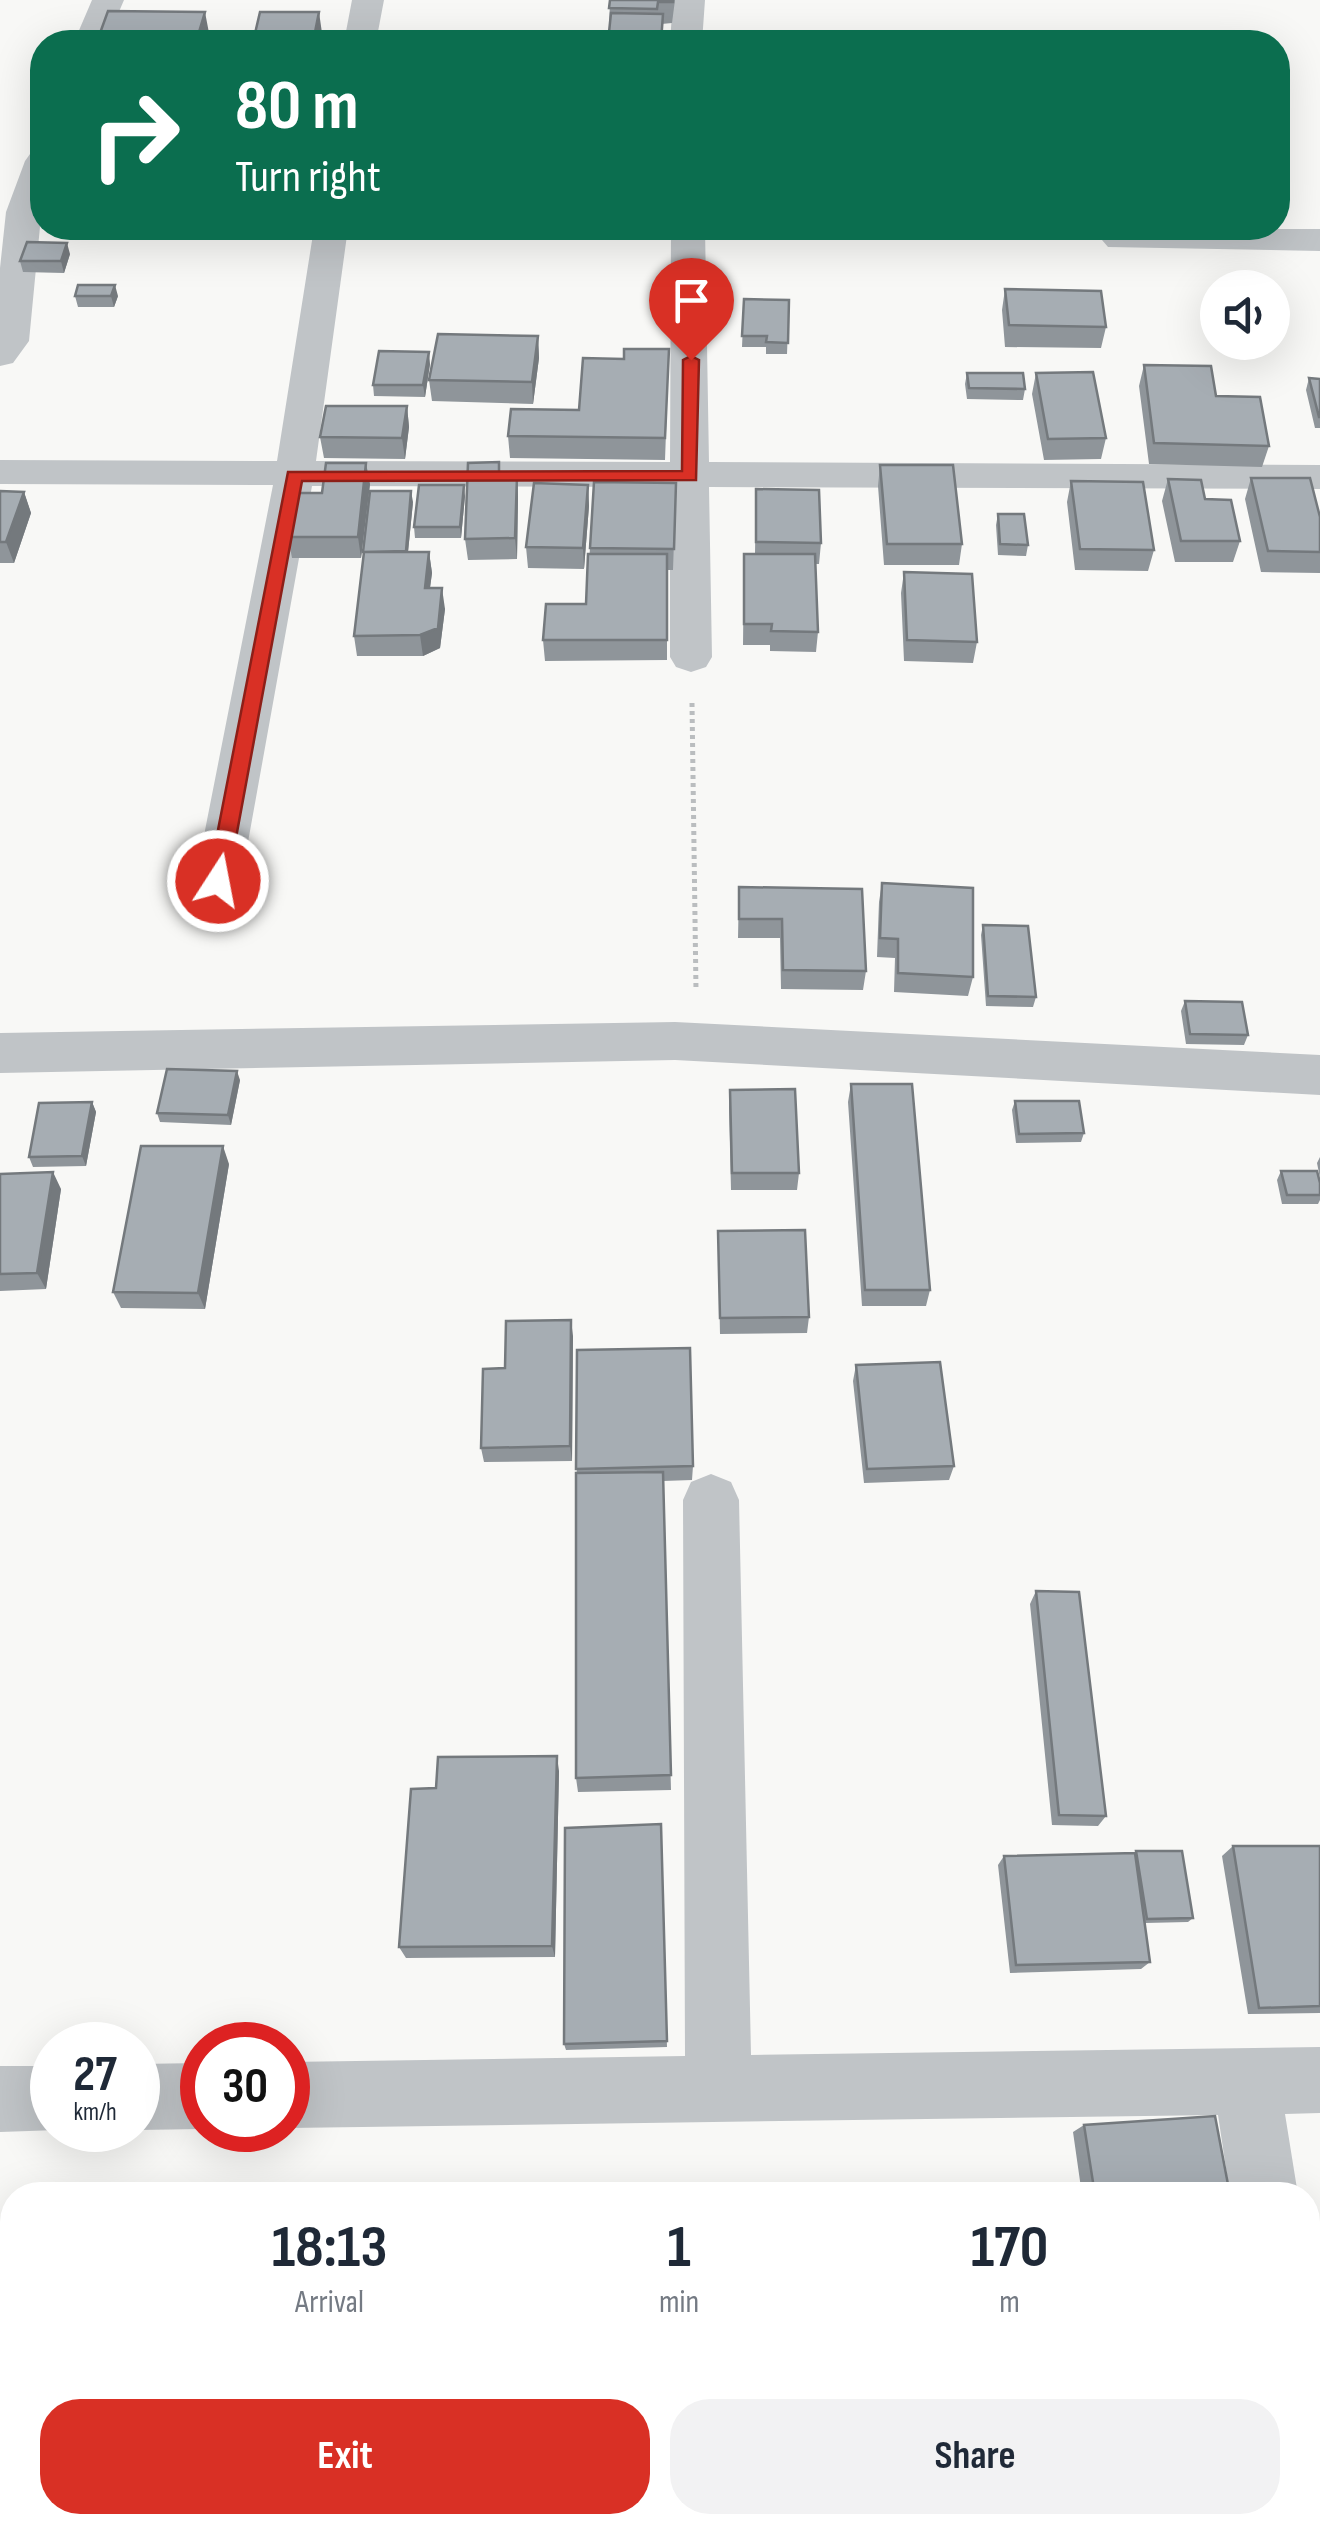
<!DOCTYPE html>
<style>
body{margin:0;font-family:"Sofia Sans Condensed",sans-serif;background:#f2f2f3;color:#1f2937;height:100vh;display:flex;flex-direction:column;font-size:38px;white-space:nowrap}
*{box-sizing:border-box;margin:0}
p{font-size:32px;color:#747a83}
.icon{flex:none;width:55px;height:55px;fill:none;stroke:currentColor;stroke-width:2;stroke-linecap:round;stroke-linejoin:round}
.map{position:relative;flex:1;overflow:hidden}
.sheet{position:absolute;left:0px;top:2182px;width:1320px;height:352px;display:flex;flex-direction:column;background:#fff;border-radius:40px 40px 0 0;box-shadow:0 10px 40px #0002}
.sheet>*{flex:none}
.hud{position:absolute;left:30px;top:30px;width:1260px;height:210px;border-radius:40px;box-shadow:0 10px 40px #0002;background:#0b6e4f;color:#fff;overflow:hidden}
.controls{position:absolute;left:1200px;top:270px;display:grid;gap:20px}
.controls a{display:grid;place-items:center;width:90px;height:90px;border-radius:50%;background:#fff;box-shadow:0 10px 40px #0002;font-size:50px}
.speed{position:absolute;left:30px;top:2022px;display:flex;gap:20px;font-size:50px;font-weight:700;text-align:center}
.speed>*{display:grid;place-content:center;width:130px;height:130px;border-radius:50%;background:#fff;box-shadow:0 10px 40px #0002;line-height:1}
.speed small{font-size:25px;font-weight:400}
.speed .limit{border:15px solid #d22;background:#fff;color:#111}
.pin{position:absolute;display:grid;place-items:center;width:85px;height:85px;color:#fff;margin:-102px -42px;border-radius:50% 50% 50% 0;rotate:-45deg;box-shadow:0 0 10px #0007}
.pin .icon{rotate:45deg}
.me{position:absolute;width:110px;margin:-55px;rotate:11deg;stroke-linejoin:round;filter:drop-shadow(0 0 8px #0008)}
.turn{display:flex;align-items:center;gap:35px;height:210px;padding:0 40px;font-size:45px}
.turn .icon{width:130px;height:130px;stroke-width:2.5}
.turn b{display:block;font-size:70px;line-height:85px}
.eta{display:flex;justify-content:space-evenly;align-items:center;height:170px;text-align:center}
.eta b{font-size:60px;font-weight:700;line-height:70px}
.primary-button{display:flex;gap:20px;margin-top:auto;padding:20px 40px}
.primary-button a{flex:1;height:115px;border-radius:40px;background:#d93025;color:#fff;font-size:40px;font-weight:700;line-height:115px;text-align:center}
.primary-button a+a{background:#f2f2f3;color:#1f2937}
.map>svg:first-child{display:block}
</style>
<div class="map">
<svg width="1320" height="2534" viewBox="0 0 1320 2534">
<rect width="100%" height="100%" fill="#f8f8f6"/>
<g fill="none" stroke-linecap="round" stroke-linejoin="round">
<!-- path -->
<path stroke="#babdbf" stroke-width="5" stroke-dasharray="4 4" stroke-linecap="butt" d="M692,703L696,990"/>
<!-- street -->
<path fill="#c0c4c7" fill-rule="evenodd" d="M92,0H124L106,42H74Z
M352,0H384L376,42H344Z
M673,0H705L702,42H670Z
M42,151V206L29,341L13,363L0,366V268L6,212L25,161L30,154Z
M314,228H348L316,461L670,462L671,228H705L709,462L1320,465V489L709,487L712,657L706,667L691,672L676,667L670,657V487L312,486L241,881L234,893L218,898L202,893L195,881L273,485L0,484V460L277,461Z
M1120,229H1320V251L1108,247L1102,240L1108,233Z
M675,1022L1320,1055V1095L675,1060L0,1073V1033Z
M711,1474L731,1482L739,1500L751,2055L1320,2047V2113L1285,2114L1298,2195H1230L1218,2115L288,2128V2062L685,2056L683,1500L691,1482Z
M202,2063V2129L138,2130H137L138,2064Z
M0,2066H52V2130H58L0,2132Z
M1308,2425L1320,2430V2534H1282L1280,2522H1308Z"/>
</g>
<!-- wall -->
<path fill="#8f959a" d="M610,0H675L672,23L609,29Z
M70,254L64,273L23,272L20,261Z
M1005,289L1106,327L1101,348L1005,347L1002,310Z
M75,296H118L114,307H78Z
M744,299L789,300L787,354H766V347H742Z
M538,336L539,358L533,404L432,401L429,380Z
M669,349L665,460L510,458L508,436L579,410L624,359Z
M430,364L425,397L374,396L373,385Z
M1144,365L1216,396L1269,446L1262,467L1149,464L1139,386Z
M967,373L1025,389L1023,400L967,399L965,384Z
M1036,373L1106,438L1101,459L1044,460L1032,394Z
M1309,378L1320,379V428H1315L1306,390Z
M407,406L409,427L405,459L324,458L320,437Z
M880,465L962,544L959,565H884L878,486Z
M500,476H517L518,497L517,559L468,560L465,539Z
M1251,478L1320,517V573L1261,572L1245,499Z
M1168,479L1205,499L1240,541L1233,562H1175L1162,501Z
M1071,481L1154,550L1148,571L1075,570L1067,502Z
M676,483L673,570H667V660L545,661L543,640L586,604L590,548Z
M370,484L361,558H292L288,537L322,493Z
M588,485L589,506L584,569L528,568L526,547Z
M756,489L821,543L819,564H815L818,632L816,652L770,651V645H743L744,554H755Z
M0,491L24,492L31,513L14,563H0Z
M465,496L461,538H415L414,527Z
M413,502L408,552H429L432,573L430,588L445,609L440,648L423,656H357L354,636Z
M998,514L1028,545L1026,556L998,555L996,525Z
M904,572L977,642L973,663L904,661L901,593Z
M882,883L973,977L968,996L894,992L895,958L877,957L879,902Z
M739,887L866,971L863,990L781,989L780,938H738Z
M983,925L1036,997L1033,1007L986,1006L981,935Z
M1185,1001L1248,1035L1244,1045L1186,1044L1181,1011Z
M240,1080L231,1125L160,1122L157,1113Z
M851,1084L930,1290L926,1306H862L848,1102Z
M730,1090L799,1173L797,1190H731L729,1108Z
M1015,1101L1084,1133L1081,1142L1016,1143L1012,1110Z
M92,1102L96,1112L86,1166L33,1167L29,1157Z
M1320,1157V1178L1317,1163Z
M229,1164L205,1309L121,1308L113,1292Z
M1281,1171L1320,1183V1200L1318,1204H1282L1277,1180Z
M0,1174L61,1189L46,1289L0,1291Z
M718,1231L809,1317L807,1333L720,1334Z
M573,1336L572,1461L484,1462L481,1448L505,1368Z
M577,1350L693,1466L692,1480L663,1481L671,1790L578,1792L576,1778Z
M856,1365L954,1466L949,1480L864,1483L853,1381Z
M1036,1591L1106,1816L1098,1826L1052,1825L1030,1604Z
M559,1771L555,1957L406,1958L399,1947L436,1788Z
M661,1824L667,2047L566,2050L564,2044Z
M1233,1846H1320V2013L1248,2014L1222,1856Z
M1136,1851L1193,1918L1188,1922L1145,1923L1150,1962L1141,1969L1010,1973L998,1865L1004,1856L1134,1853Z
M1084,2125L1230,2195H1082L1073,2132Z"/>
<!-- shaded-wall -->
<path fill="#74797d" d="M205,12L209,33L206,42H196Z
M319,12L322,33L320,42H313Z
M67,243L70,254L64,273L61,261Z
M115,285L118,296L114,307L111,296Z
M538,336L539,358L533,404L532,382Z
M429,352L430,364L425,397L423,385Z
M407,406L409,427L405,459L402,438Z
M366,463L370,484L361,558L358,537Z
M517,476L518,497L517,559L515,538Z
M464,485L465,496L461,538L460,527Z
M588,485L589,506L584,569L583,548Z
M411,491L413,502L407,562L406,551Z
M24,492L31,513L14,563L6,542Z
M429,552L432,573L427,609L425,588Z
M442,588L445,609L440,648L423,656L420,635Z
M237,1071L240,1080L231,1125L228,1115Z
M92,1102L96,1112L86,1166L82,1156Z
M223,1146L229,1164L205,1309L198,1293Z
M53,1172L61,1189L46,1289L37,1273Z
M571,1320L573,1336L572,1461L570,1446Z
M557,1756L559,1771L555,1957L552,1946Z"/>
<!-- building -->
<path fill="#a6adb3" stroke="#74797d" stroke-width="2.5" d="M610,0H673V2H658L657,9L609,8Z
M108,11L205,12L196,42H85L88,36H99Z
M260,12H319L313,42H253Z
M611,13L663,14L661,42H608Z
M27,242L67,243L61,261H20Z
M78,285H115L111,296H75Z
M1005,289L1101,291L1106,327L1009,325Z
M744,299L789,300L788,343L766,342L767,336H742Z
M438,334L538,336L532,382L429,380Z
M624,349H669L665,438L508,436L511,409L579,410L583,358L624,359Z
M379,351L429,352L423,385H373Z
M1144,365L1211,366L1216,396L1260,397L1269,446L1154,443Z
M1093,372L1106,438L1048,439L1036,373Z
M967,373H1023L1025,389L969,388Z
M1309,378L1320,379V417H1319Z
M326,406H407L402,438L320,437Z
M499,462V476H517L515,538L465,539L468,463Z
M326,463H366L358,537H288L294,493H322Z
M880,465H953L962,544H887Z
M1251,478H1310L1320,517V552L1268,551Z
M1168,479L1201,480L1205,499L1231,500L1240,541H1181Z
M1071,481L1143,482L1154,550L1080,549Z
M594,482L676,483L674,549L590,548Z
M534,483L588,485L583,548L526,547Z
M419,485H464L460,527H414Z
M756,489L819,490L821,543L756,542Z
M0,491L24,492L6,542H0Z
M370,491H411L406,551L363,552Z
M998,514H1024L1028,545L1000,544Z
M364,552H429L425,588H442L438,628L420,635L354,636Z
M588,554H667V640H543L546,604H586Z
M744,554H815L818,632L771,631L772,624H744Z
M904,572L972,574L977,642L907,640Z
M882,883L973,888V977L898,973V939L880,938Z
M739,887L862,889L866,971L783,970L782,919H739Z
M983,925L1028,926L1036,997L988,996Z
M1185,1001L1242,1002L1248,1035L1190,1034Z
M167,1069L237,1071L228,1115L157,1113Z
M851,1084H912L930,1290H865Z
M795,1089L799,1173H732L730,1090Z
M1015,1101H1079L1084,1133L1019,1134Z
M92,1102L82,1156L29,1157L39,1103Z
M141,1146H223L198,1293L113,1292Z
M1281,1171H1317L1320,1183V1195H1287Z
M53,1172L37,1273L0,1274V1174Z
M805,1230L809,1317L720,1318L718,1231Z
M571,1320L570,1446L481,1448L483,1369L505,1368L506,1321Z
M690,1348L693,1466L576,1469L577,1350Z
M940,1362L954,1466L867,1469L856,1365Z
M663,1472L671,1775L576,1778V1473Z
M1036,1591L1079,1592L1106,1816L1059,1815Z
M557,1756L552,1946L399,1947L411,1789L436,1788L438,1757Z
M661,1824L667,2041L564,2044L565,1828Z
M1233,1846H1320V2006L1259,2008Z
M1136,1851H1182L1193,1918L1147,1919Z
M1135,1853L1150,1962L1016,1965L1004,1856Z
M1215,2116L1230,2195H1095L1084,2125Z"/>
<!-- route -->
<path fill="#d93025" stroke="#8d1f18" stroke-width="2.5" d="M691,356L699,360L696,480L302,481L228,881L225,886H211L208,881L288,472L682,471L683,360Z"/>
</svg>
<div class="controls">
<a><svg class="icon" aria-label="sound" viewBox="0 0 24 24"><path d="M4 9h4l5-4v14l-5-4H4zM17 9q2 3 0 6"/></svg></a>
</div>
<div class="speed"><div>27<small>km/h</small></div><div class="limit">30</div></div>
<div class="pin" style="left:691px;top:360px;background:#d93025"><svg class="icon" aria-label="arrive" viewBox="0 0 24 24"><path d="M6 21V4h12l-3 4 3 4H6"/></svg></div>
<svg class="me" style="left:218px;top:881px" viewBox="-20 -20 40 40"><circle r="17" fill="#d93025" stroke="#fff" stroke-width="3"/><path d="M0-11L8 9 0 5-8 9z" fill="#fff"/></svg>
<div class="hud">
<div class="turn"><svg class="icon" aria-label="right" viewBox="0 0 24 24"><path d="M7 20v-9h11M14 6l5 5-5 5"/></svg><div><b>80 m</b>Turn right</div></div>
</div>
<section class="sheet">
<div class="eta">
<div><b>18:13</b><p>Arrival</p></div>
<div><b>1</b><p>min</p></div>
<div><b>170</b><p>m</p></div>
</div>
<div class="primary-button"><a>Exit</a><a>Share</a></div>
</section>
</div>
